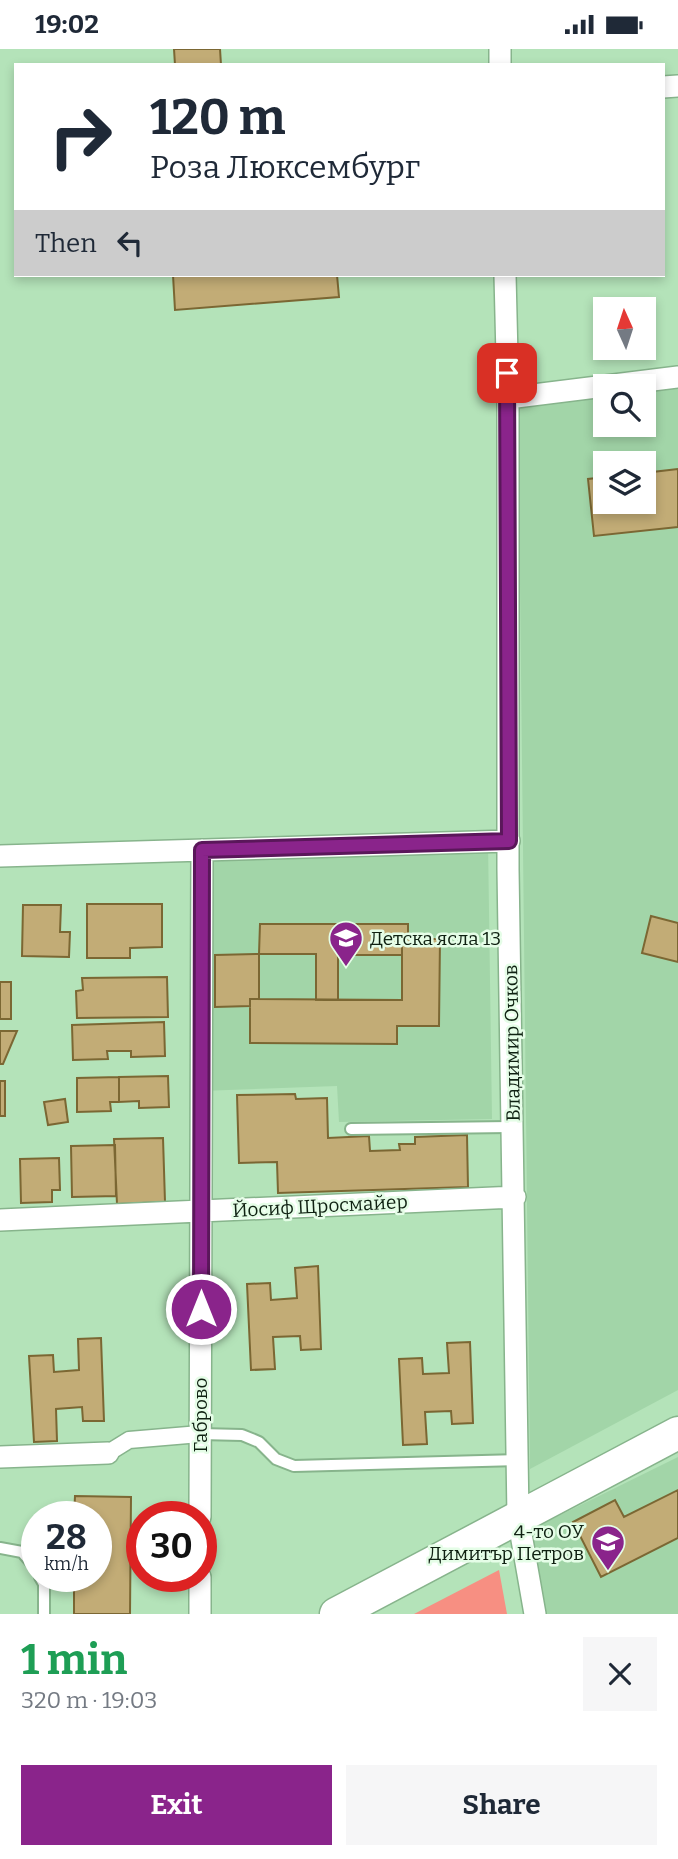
<!DOCTYPE html>
<meta charset="utf-8">
<style>
body{margin:0;font-family:Bitter,serif;background:#f6f6f7;color:#1f2937;height:100vh;display:flex;flex-direction:column;font-size:26px;white-space:nowrap}
*{box-sizing:border-box;margin:0}
p{font-size:23px;color:#747a83}
.icon{flex:none;width:38px;height:38px;fill:none;stroke:currentColor;stroke-width:2;stroke-linecap:round;stroke-linejoin:round}
.map{position:relative;height:1565px;overflow:hidden}
.drawer{display:flex;flex-direction:column;background:#fff;flex:1}
.drawer>*{flex:none}
.top-card{position:absolute;left:14px;top:14px;width:651px;height:214px;border-radius:0px;box-shadow:0 4px 10px #0003;background:#fff;color:#1f2937;overflow:hidden}
.needle{width:46px;rotate:357deg}
.fabs{position:absolute;left:593px;top:248px;display:grid;gap:14px}
.fabs a{display:grid;place-items:center;width:63px;height:63px;border-radius:0px;background:#fff;box-shadow:0 4px 10px #0003;font-size:35px}
.speed{position:absolute;left:21px;top:1452px;display:flex;gap:14px;font-size:35px;font-weight:700;text-align:center}
.speed>*{display:grid;place-content:center;width:91px;height:91px;border-radius:50%;background:#fff;box-shadow:0 4px 10px #0003;line-height:1}
.speed small{font-size:18px;font-weight:400}
.speed .limit{border:10px solid #d22;background:#fff;color:#111}
.pin{position:absolute;display:grid;place-items:center;width:60px;height:60px;color:#fff;margin:-30px;border-radius:14px;box-shadow:0 4px 10px #0006}
.me{position:absolute;width:77px;margin:-38px;rotate:0deg;stroke-linejoin:round;filter:drop-shadow(0 0 5px #0008)}
.turn{display:flex;align-items:center;gap:24px;height:147px;padding:0 21px;font-size:32px}
.turn .icon{width:91px;height:91px;stroke-width:2.5}
.turn b{display:block;font-size:49px;line-height:60px}
.then{display:flex;align-items:center;height:66px;padding:0 21px;background:#0003;gap:14px;font-size:26px}
.round{display:grid;place-items:center;flex:none;width:74px;height:74px;border-radius:0px;background:#f6f6f7}
.head{display:flex;align-items:center;justify-content:space-between;height:119px;padding:0 21px}
h1{font-size:42px;font-weight:700;line-height:52px;color:#1e9e55}
.button{display:flex;gap:14px;margin-top:auto;padding:14px 21px}
.button a{flex:1;height:80px;border-radius:0px;background:#8a248b;color:#fff;font-size:28px;font-weight:700;line-height:80px;text-align:center}
.button a+a{background:#f6f6f7;color:#1f2937}
.status{display:flex;justify-content:space-between;align-items:center;height:49px;padding:0 35px;background:#fff;direction:ltr}
.status svg{height:19px;fill:currentColor}
.map>svg:first-child{display:block}
</style>
<div class="status"><b>19:02</b><svg viewBox="0 0 49 12"><path d="M0 12V9h3v3zM5 12V6h3v6zM10 12V3h3v9zM15 12V0h3v12zM26 1h20v11H26zM47 4h2v5h-2z"/></svg></div>
<div class="map">
<svg width="678" height="1565" viewBox="0 0 678 1565">
<rect width="100%" height="100%" fill="#b4e3b9"/>
<!-- built -->
<path fill="#a2d5a8" fill-rule="evenodd" d="M678,338V1341L530,1420L518,357L605,346L606,376H644V342ZM606,415H644V453H606Z
M488,793L492,1070L339,1073L337,1037L201,1042L202,801Z
M678,1408V1565H546L530,1481Z"/>
<!-- green -->
<path fill="#f78f82" d="M499,1521L507,1565H414Z"/>
<!-- building -->
<path fill="#c2ac76" stroke="#7b6733" stroke-width="2" d="M174,0H220L221,16H175Z
M173,226H337L339,248L175,261Z
M678,420V478L594,487L588,430L606,428V453H644V424Z
M87,855H162V898L130,899V909H87Z
M23,856H61L60,883H70L69,908L22,907Z
M651,867L678,874V913L642,904Z
M260,875H408V890H402V906H338V951H316V905H259Z
M402,890H440L439,977H397V995L250,994V950L402,951Z
M259,905V950H250V957L215,958V906Z
M167,928L168,968L77,969L76,942L83,941L82,929Z
M0,933H11V970H0Z
M164,973L165,1007L131,1008V1002H107L108,1010L73,1011L72,976Z
M0,982H17L3,1015H0Z
M168,1027L169,1058L139,1059V1052L119,1053V1028Z
M119,1028V1053H110L111,1062L77,1063V1029Z
M0,1032H5V1067H0Z
M295,1045L296,1050L327,1049L328,1089L369,1087L370,1102L400,1101L399,1095H415V1088L467,1086L468,1138L278,1144L277,1113L239,1114L237,1046Z
M65,1050L68,1073L48,1076L44,1053Z
M163,1089L165,1153L117,1155L114,1090Z
M115,1096L116,1147L72,1148L71,1097Z
M59,1109L60,1141H52V1153L21,1154L20,1110Z
M318,1217L321,1300L301,1301L300,1287L273,1288L275,1320L251,1321L247,1235L270,1234L271,1251L297,1249L295,1219Z
M101,1289L104,1372H83L82,1358L56,1360L57,1392L34,1393L29,1307L53,1306L54,1323L79,1321L78,1290Z
M470,1293L473,1374L452,1375L451,1362L425,1363L427,1395L403,1396L399,1310L422,1309L423,1325L449,1324L447,1294Z
M678,1441V1489L601,1528L573,1473L615,1451L624,1468Z
M75,1447L131,1448L130,1565H74V1528H96V1468H74Z"/>
<g fill="none" stroke-linecap="round" stroke-linejoin="round">
<!-- service casing -->
<g stroke="#87b48c" stroke-width="14">
<path id="service" d="M351,1080L513,1078
M200,1385L242,1386L259,1393L276,1410L294,1417L517,1411
M0,1499L22,1503L37,1520
M40,1528L44,1535V1565"/>
</g>
<!-- pedestrian casing -->
<g stroke="#87b48c" stroke-width="19">
<path id="pedestrian" d="M108,1404L129,1391L200,1385"/>
</g>
<!-- minor casing -->
<g stroke="#87b48c" stroke-width="24">
<path id="minor" d="M500,0V16
M663,38L678,37
M505,226L508,349V820L518,1468L535,1565
M508,349L678,328
M0,807L509,792
M0,1171L515,1148
M0,1408L108,1404
M200,1468L202,801
M200,1565V1528"/>
</g>
<!-- secondary casing -->
<g stroke="#87b48c" stroke-width="35">
<path id="secondary" d="M336,1565L678,1384"/>
</g>
<!-- service -->
<use href="#service" stroke="#fff" stroke-width="10"/>
<!-- pedestrian -->
<use href="#pedestrian" stroke="#fff" stroke-width="16"/>
<!-- minor -->
<use href="#minor" stroke="#fff" stroke-width="21"/>
<!-- secondary -->
<use href="#secondary" stroke="#fff" stroke-width="32"/>
</g>
<g fill="none" stroke-linecap="round" stroke-linejoin="round">
<!-- route casing -->
<g stroke="#5a175a" stroke-width="18">
<path id="route" d="M201,1260L202,801L509,792L507,324"/>
</g>
<!-- route -->
<use href="#route" stroke="#8a248b" stroke-width="12"/>
</g>
<!-- icons -->
<defs>
<g id="school-pin" transform="scale(1.75)"><path d="M0 17L-7.5 6A9.5 9.5 0 1 1 7.5 6Z" fill="#8a248b" stroke="#e5fde7"/><path d="M0-5L7-2L0 1L-7-2ZM-4 1L0 2.5L4 1V4Q0 6-4 4Z" fill="#fff"/></g>
</defs>
<g fill-rule="evenodd">
<use href="#school-pin" x="346" y="889"/>
<use href="#school-pin" x="608" y="1493"/>
</g>
<g text-anchor="middle" dominant-baseline="central" stroke-width="5" stroke-linejoin="round" paint-order="stroke">
<!-- poi labels -->
<g font-size="19" fill="#0f2112" stroke="#e5fde7" text-anchor="start">
<text x="370" y="889">Детска ясла 13</text>
<text x="584" y="1482" text-anchor="end">4-то ОУ<tspan x="584" dy="22">Димитър Петров</tspan></text>
</g>
<!-- street labels -->
<g font-size="19" fill="#0f2112" stroke="#e5fde7">
<text transform="translate(512 994) rotate(-91)">Владимир Очков</text>
<text transform="translate(320 1157) rotate(-3)">Йосиф Щросмайер</text>
<text transform="translate(200 1366) rotate(-90)">Габрово</text>
</g>
</g>
</svg>
<div class="fabs">
<a><svg class="needle" viewBox="-14 -14 28 28"><path d="M0-13l5 13h-10z" fill="#e53935"/><path d="M0 13l5-13h-10z" fill="#747a83"/></svg></a>
<a><svg class="icon" aria-label="search" viewBox="0 0 24 24"><circle cx="10" cy="10" r="6"/><path d="M15 15l6 6"/></svg></a>
<a><svg class="icon" aria-label="layers" viewBox="0 0 24 24"><path d="M12 4l9 5-9 5-9-5zM3 14l9 5 9-5"/></svg></a>
</div>
<div class="speed"><div>28<small>km/h</small></div><div class="limit">30</div></div>
<div class="pin" style="left:507px;top:324px;background:#d93025"><svg class="icon" aria-label="arrive" viewBox="0 0 24 24"><path d="M6 21V4h12l-3 4 3 4H6"/></svg></div>
<svg class="me" style="left:201px;top:1260px" viewBox="-20 -20 40 40"><circle r="17" fill="#8a248b" stroke="#fff" stroke-width="3"/><path d="M0-11L8 9 0 5-8 9z" fill="#fff"/></svg>
<div class="top-card">
<div class="turn"><svg class="icon" aria-label="right" viewBox="0 0 24 24"><path d="M7 20v-9h11M14 6l5 5-5 5"/></svg><div><b>120 m</b>Роза Люксембург</div></div>
<div class="then">Then<svg class="icon" aria-label="left" viewBox="0 0 24 24"><path d="M17 20v-9H6M10 6l-5 5 5 5"/></svg></div>
</div>
</div>
<section class="drawer">
<div class="head"><div><h1>1 min</h1><p>320 m · 19:03</p></div><a class="round"><svg class="icon" aria-label="close" viewBox="0 0 24 24"><path d="M6 6l12 12M18 6L6 18"/></svg></a></div>
<div class="button"><a>Exit</a><a>Share</a></div>
</section>
